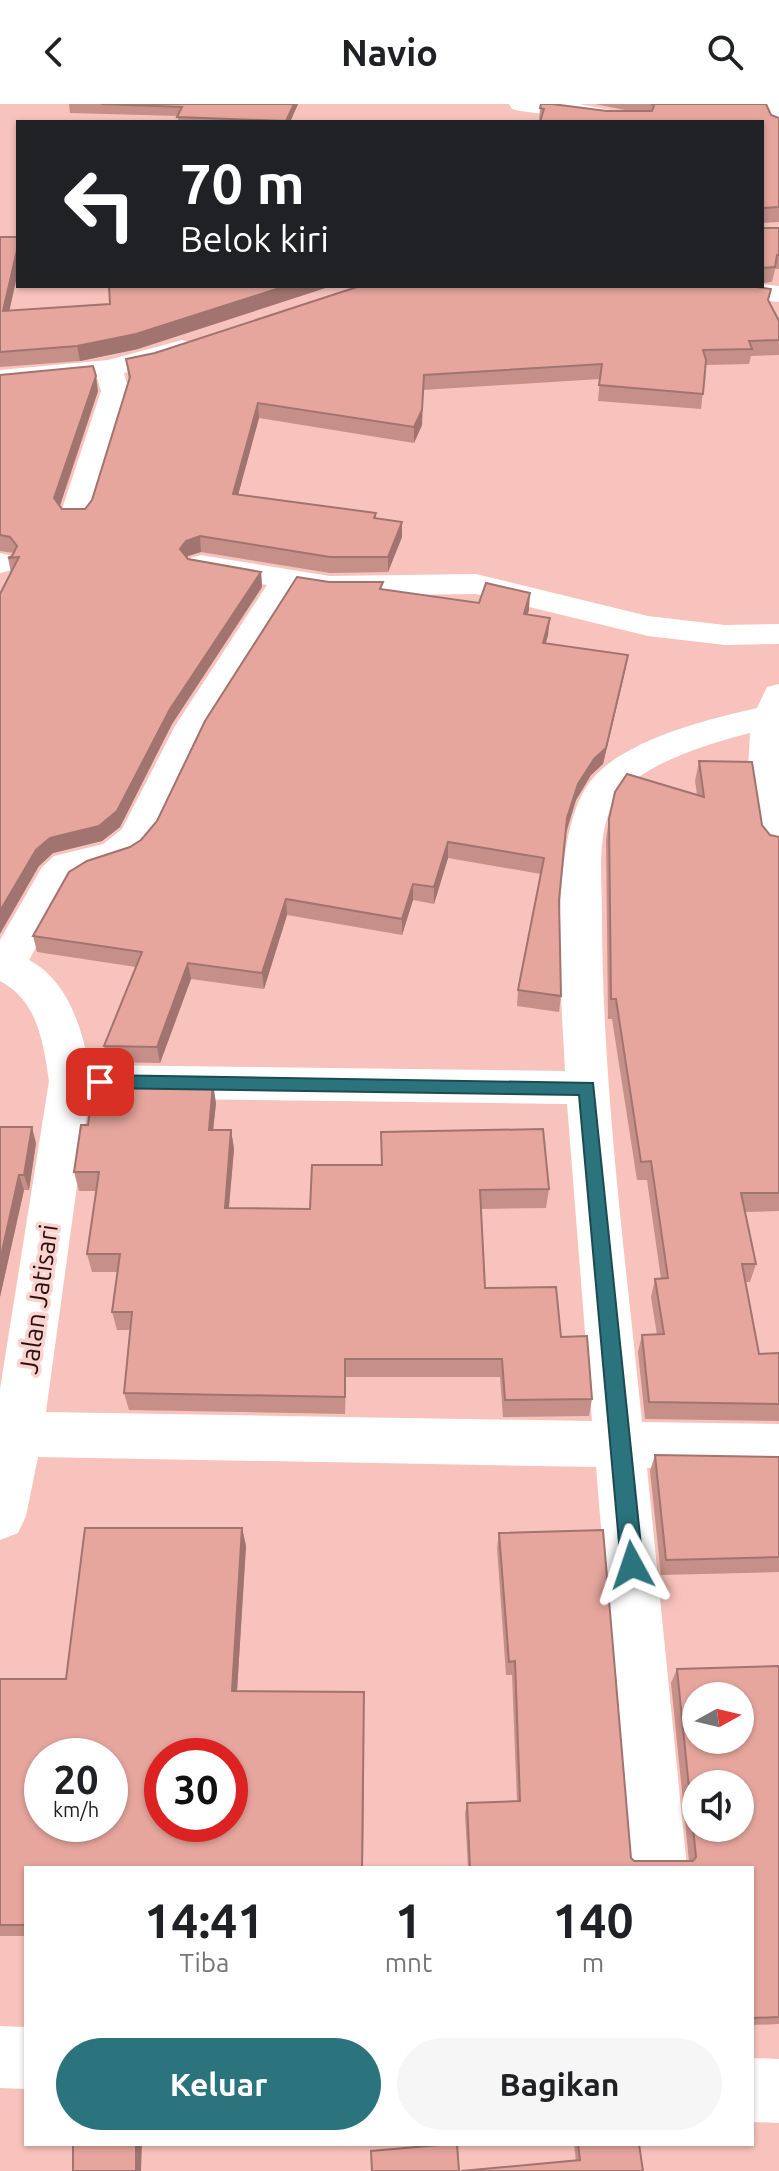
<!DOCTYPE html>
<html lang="id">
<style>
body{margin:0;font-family:Ubuntu,sans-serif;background:#f6f6f6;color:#202124;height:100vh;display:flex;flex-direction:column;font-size:30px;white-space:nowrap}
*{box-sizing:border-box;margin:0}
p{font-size:26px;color:#757577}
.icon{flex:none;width:44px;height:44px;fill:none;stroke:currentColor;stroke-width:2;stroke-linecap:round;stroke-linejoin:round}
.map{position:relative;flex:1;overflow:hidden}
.sheet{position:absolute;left:24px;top:1762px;width:730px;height:280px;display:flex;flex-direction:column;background:#fff;border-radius:0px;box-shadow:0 2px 6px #0004}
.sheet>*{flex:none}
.guide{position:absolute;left:16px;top:16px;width:748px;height:168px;border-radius:0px;box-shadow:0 2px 6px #0004;background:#202124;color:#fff;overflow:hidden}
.needle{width:52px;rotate:82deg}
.buttons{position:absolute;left:682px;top:1578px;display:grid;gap:16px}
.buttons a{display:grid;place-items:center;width:72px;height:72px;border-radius:50%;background:#fff;box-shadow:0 2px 6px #0004;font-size:40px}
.speed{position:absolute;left:24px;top:1634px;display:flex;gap:16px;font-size:40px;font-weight:700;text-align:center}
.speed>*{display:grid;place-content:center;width:104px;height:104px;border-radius:50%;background:#fff;box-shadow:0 2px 6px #0004;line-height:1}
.speed small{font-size:20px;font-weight:400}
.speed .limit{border:12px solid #d22;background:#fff;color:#111}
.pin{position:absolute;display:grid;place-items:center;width:68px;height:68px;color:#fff;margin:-34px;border-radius:16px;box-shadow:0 4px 12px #0006}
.me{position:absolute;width:88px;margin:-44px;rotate:355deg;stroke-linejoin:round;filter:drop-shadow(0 0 6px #0008)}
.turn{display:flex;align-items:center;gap:28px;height:168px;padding:0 32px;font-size:36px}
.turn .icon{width:104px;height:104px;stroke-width:2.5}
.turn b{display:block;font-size:56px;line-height:68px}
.eta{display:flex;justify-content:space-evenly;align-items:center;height:136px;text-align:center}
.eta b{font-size:48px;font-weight:600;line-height:56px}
.action{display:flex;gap:16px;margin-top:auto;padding:16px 32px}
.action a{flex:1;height:92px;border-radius:48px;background:#2b737d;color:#fff;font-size:32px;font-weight:600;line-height:92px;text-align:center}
.action a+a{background:#f6f6f6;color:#202124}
header{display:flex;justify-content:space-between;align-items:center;height:104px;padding:0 32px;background:#fff;font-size:36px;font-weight:600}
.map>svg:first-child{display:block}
</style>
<header><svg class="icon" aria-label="back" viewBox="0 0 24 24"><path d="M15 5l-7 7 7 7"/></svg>Navio<svg class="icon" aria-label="search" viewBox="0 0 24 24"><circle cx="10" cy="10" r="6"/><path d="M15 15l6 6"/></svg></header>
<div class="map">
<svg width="779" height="2067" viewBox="0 0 779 2067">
<rect width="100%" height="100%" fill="#f8c3bc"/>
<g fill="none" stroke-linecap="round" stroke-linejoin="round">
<!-- minor -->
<path fill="#fff" fill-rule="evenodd" d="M509,0H579L646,13L650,18H606L520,7L512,5Z
M760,0H779V26L771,24Z
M762,180L779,182V198L747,194L743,188L747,182Z
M182,236L192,238L196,244L192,250L124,269L129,287L92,411L87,418L76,420L65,418L60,411L101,287L97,274L0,284V266L108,256Z
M0,449L13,452L18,459L13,466L0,469Z
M201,451L330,472L476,470L648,512L725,521L779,520V540L725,541L648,532L476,490L330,492L296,486C262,541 222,596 193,654C179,683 171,716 150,742C129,769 92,760 70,782L29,856C67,876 81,921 89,961L565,967C562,895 545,726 594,673C628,635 708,615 757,604L767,583L779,580V753L766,749L760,740L748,665L750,629C711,639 639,660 616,695C596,725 602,775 602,809C602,979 625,1149 642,1318L779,1320V1366L647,1364L687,1764H629L596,1363L38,1353L26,1412L18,1429L0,1436V1285L49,977C43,938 38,897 0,877V836L42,763L54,752L103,740L122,725L175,622L267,481L190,468L185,461L190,454ZM89,994L567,1000L592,1317L46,1308Z
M0,1922L26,1923V1985L0,1984Z
M752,1954L779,1955V2019L752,2018Z"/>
</g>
<!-- wall -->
<path fill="#c68f88" d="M69,0H298L290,18H178V12L70,9Z
M595,0H766L771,11L779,14V118L762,119V124H779V165H775L772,178L762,179V18H539L540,4L630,7Z
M0,133L9,207L110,200L138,245L80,257L0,263Z
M488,183L768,196L779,217V251L751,252L749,260L706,261L701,305L598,297L600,275L423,286L422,321L414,339L259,314L238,391L376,409V414L402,433L388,468L330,469L201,448L188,452L187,454L188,455L261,468L262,483L172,620L120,723L102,737L53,749L39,762L11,469L8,454L12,452L14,449L0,447V271L98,287L60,402L62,405H85L92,396L129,276L126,255Z
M329,478L529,506L527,511L548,531L546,539L628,551L625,567L603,660L591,671L576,696L566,730L559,796L561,892L559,908L517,902L518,886L541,770L448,754L434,800L413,796L402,831L287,811L264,885L191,875L160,959L108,958L104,942L136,863L37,848L33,832L130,743L141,736L157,717Z
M699,657L762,721L770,731L779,733V1107L745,1108L756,1160L750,1178H745L759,1250L779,1249V1317L645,1315L638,1248L642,1231H657L651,1193L655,1175H661L647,1076H637L612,915H608L606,736L609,715L697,691L695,677Z
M216,999L213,1026H231L234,1045L229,1104L310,1105L381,1061V1028L549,1085L546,1104L481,1105L485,1184L561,1233L592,1295L589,1312L503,1313L500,1273H346L345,1310L129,1306L124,1289L130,1226H117L112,1208L117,1168H92L87,1150L96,1087H79L74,1068L88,1021Z
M0,1023L36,1039L29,1086H24L0,1193Z
M655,1351L779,1353V1468L661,1471L650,1367Z
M242,1424L246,1442L237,1587L364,1588L363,1764H26V1832H0V1575H66Z
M499,1429L631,1754L634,1757H689L671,1579L677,1565L779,1562V1920L752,1921V1764H468L465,1710L467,1699L517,1697L512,1571H506L497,1444Z
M574,2040H639L643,2067L576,2057Z"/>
<!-- shaded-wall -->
<path fill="#a1746f" d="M294,0H298L290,18H286Z
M18,142V168L6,222L3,207Z
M286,182H332L138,245L80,257L77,242Z
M96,272L98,287L57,410L54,394Z
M423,286L422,321L414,339V323Z
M258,299L259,314L234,406L233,390Z
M402,418V433L388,468V453Z
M200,432L201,448L188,452L182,461L180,445L186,437Z
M261,468L262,483L172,620L120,723L102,737L53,749L39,762L0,830V807L36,746L170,605Z
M530,489L529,506L522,527L524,510Z
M550,514L548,531L541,555L543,539Z
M628,551L625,567L603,660L591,671L576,696L565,731L567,714L578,680Z
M448,738V754L434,800V783Z
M413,780V796L402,831V815Z
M286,795L287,811L264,885L262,869Z
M188,859L191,875L160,959L157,943Z
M213,979L216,999L211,1045L209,1026Z
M32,1023L36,1039L29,1086L24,1071Z
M231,1026L234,1045L227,1123L225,1104Z
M19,1071L24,1086L0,1193V1156Z
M242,1424L246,1442L236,1603L232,1587Z
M364,1588L363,1764H362Z
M136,2040H142L141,2067H136Z"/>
<!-- building -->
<path fill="#e6a69e" stroke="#a1746f" stroke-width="2" fill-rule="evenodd" d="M101,0H294L286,17L177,13L182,3Z
M541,0H552L607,7H652L654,2L652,0H766L771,11L779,14V103L762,104V124H779V151H777L775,163L762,164V18H540L544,5L540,4Z
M0,133H18V142L3,207L110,200L109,182H286L136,230L77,242L0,248Z
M360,182H749L771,185L768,196L779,217V236L749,237L752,245L703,246L706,256L703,290L599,281L602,260L424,271L422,306L414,323L258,299L233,390L376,409L374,414L402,418L388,453H330L200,432L186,437L180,445L188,455L261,468L170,605L117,707L99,722L50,734L36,746L0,807V490L19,453L8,454L12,452L17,442L10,433L0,431V271L93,262L96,272L54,394L62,405H85L92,396L130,273L126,255L155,249Z
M297,473L329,478H383L380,485L479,499L486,479L530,489L524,510L550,514L543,539L628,551L606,644L594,655L578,680L567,714L559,796L561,892L518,886L544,754L448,738L434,783L413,780L402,815L286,795L262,869L188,859L157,943L104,942L142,848L33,832L69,768L87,757L130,743L141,736L157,717L205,617Z
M699,657L752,658L762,721L770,731L779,733V1089H741L756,1160H742L759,1250L779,1249V1300L649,1298L642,1231L664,1230L655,1175L668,1174L651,1057L641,1058L616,895H611L609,715L615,688L627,670L704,693Z
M94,978L213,979L209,1026H231L225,1104L310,1105L312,1061H382L381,1028L543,1025L549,1085L480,1086L485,1184L556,1183L561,1233L587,1232L592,1295L505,1296L502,1255H345V1293L124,1289L132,1208H112L120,1150H87L99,1068H74L81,1021H88Z
M0,1023H32L24,1071H19L0,1156Z
M655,1351L779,1353V1453L666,1456Z
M85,1424H242L232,1587L364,1588L362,1764H26V1821H0V1575H66ZM42,1652H110V1720H42ZM162,1652H230V1720H162Z
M603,1426L631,1754L634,1757H693L696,1753L677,1565L779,1562V1913L752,1914V1764H470L467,1699L520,1697L515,1557L509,1558L499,1429ZM696,1592H740V1636H696ZM696,1680H740V1724H696Z
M73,2040H136V2067H73Z
M450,2040H457L459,2067H372L371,2047Z
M578,2040H639L643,2067H461L580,2056Z"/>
<!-- route -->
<path fill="#2b737d" stroke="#1c4b51" stroke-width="2" d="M100,971L593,979L643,1461L640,1469L632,1472L624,1469L621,1461L579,991L100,984L91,978Z"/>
<g text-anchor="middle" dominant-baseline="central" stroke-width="7" stroke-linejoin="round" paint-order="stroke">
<!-- street labels -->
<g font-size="26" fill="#291210" stroke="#fcd3ce">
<text transform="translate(38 1195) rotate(-82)">Jalan Jatisari</text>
</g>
</g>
</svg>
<div class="buttons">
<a><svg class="needle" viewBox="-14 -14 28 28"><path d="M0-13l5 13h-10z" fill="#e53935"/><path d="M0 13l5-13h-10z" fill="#757577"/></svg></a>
<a><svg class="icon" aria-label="sound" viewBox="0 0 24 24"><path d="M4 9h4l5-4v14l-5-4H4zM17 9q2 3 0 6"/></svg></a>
</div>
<div class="speed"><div>20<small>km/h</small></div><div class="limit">30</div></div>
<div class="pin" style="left:100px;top:978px;background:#d93025"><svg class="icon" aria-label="arrive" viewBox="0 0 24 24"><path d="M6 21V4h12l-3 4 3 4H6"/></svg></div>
<svg class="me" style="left:632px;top:1461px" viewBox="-20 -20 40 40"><path d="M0-17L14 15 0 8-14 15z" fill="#2b737d" stroke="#fff" stroke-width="4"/></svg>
<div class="guide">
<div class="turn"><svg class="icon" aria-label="left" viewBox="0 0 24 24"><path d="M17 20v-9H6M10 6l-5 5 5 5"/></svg><div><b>70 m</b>Belok kiri</div></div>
</div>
<section class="sheet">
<div class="eta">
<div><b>14:41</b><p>Tiba</p></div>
<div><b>1</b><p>mnt</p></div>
<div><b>140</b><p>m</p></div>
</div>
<div class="action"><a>Keluar</a><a>Bagikan</a></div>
</section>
</div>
